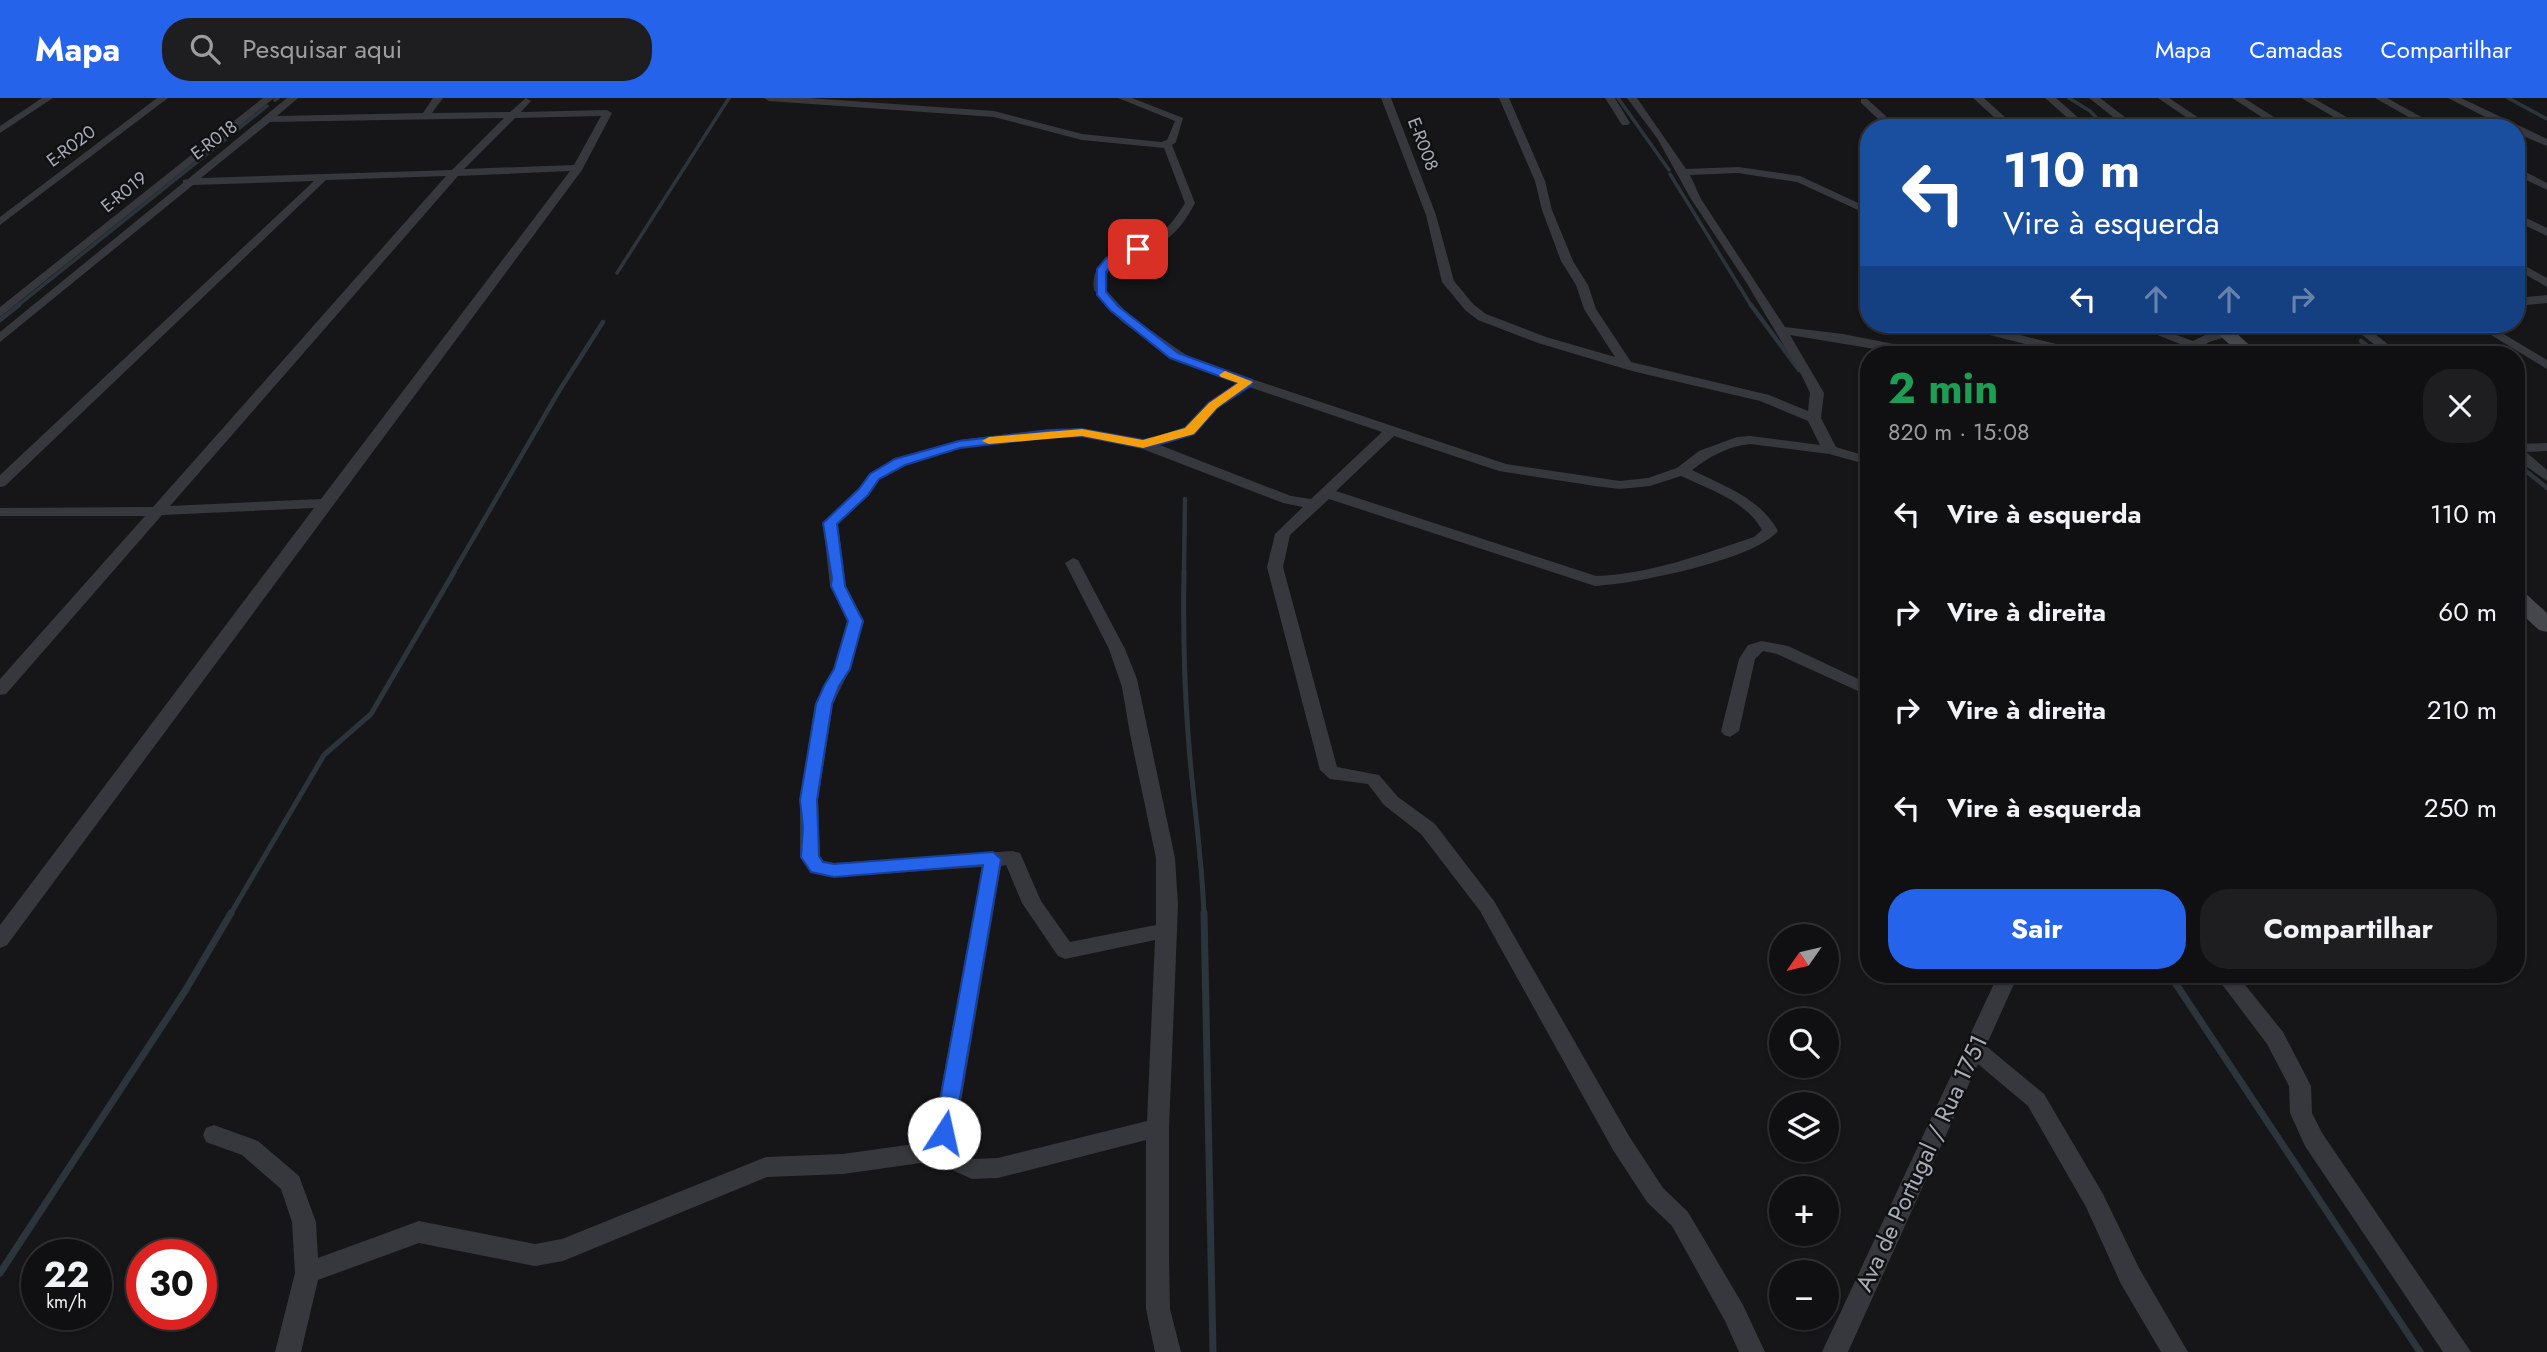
<!DOCTYPE html>
<html lang="pt">
<meta charset="utf-8">
<style>
body{margin:0;font-family:Jost,sans-serif;background:#1e1e20;color:#f1f3f6;height:100vh;display:flex;flex-direction:column;font-size:26px;white-space:nowrap}
*{box-sizing:border-box;margin:0}
p{font-size:23px;color:#9c9d9f}
.icon{flex:none;width:38px;height:38px;fill:none;stroke:currentColor;stroke-width:2;stroke-linecap:round;stroke-linejoin:round}
.map{position:relative;flex:1;overflow:hidden}
.drawer{position:absolute;left:1860px;top:248px;width:665px;height:637px;display:flex;flex-direction:column;background:#101012;border-radius:28px;box-shadow:0 2px 5px #0004,0 0 0 2px #303032}
.drawer>*{flex:none}
.banner{position:absolute;left:1860px;top:21px;width:665px;height:214px;border-radius:28px;box-shadow:0 2px 5px #0004,0 0 0 2px #303032;background:#1a4fa0;color:#fff;overflow:hidden}
.needle{width:46px;rotate:236deg}
.tools{position:absolute;left:1769px;top:826px;display:grid;gap:14px}
.tools a{display:grid;place-items:center;width:70px;height:70px;border-radius:50%;background:#101012;box-shadow:0 2px 5px #0004,0 0 0 2px #303032;font-size:35px}
.speed{position:absolute;left:21px;top:1141px;display:flex;gap:14px;font-size:35px;font-weight:700;text-align:center}
.speed>*{display:grid;place-content:center;width:91px;height:91px;border-radius:50%;background:#101012;box-shadow:0 2px 5px #0004,0 0 0 2px #303032;line-height:1}
.speed small{font-size:18px;font-weight:400}
.speed .limit{border:10px solid #d22;background:#fff;color:#111}
.pin{position:absolute;display:grid;place-items:center;width:60px;height:60px;color:#fff;margin:-30px;border-radius:14px;box-shadow:0 4px 10px #0006}
.me{position:absolute;width:77px;margin:-38px;rotate:10deg;stroke-linejoin:round;filter:drop-shadow(0 0 5px #0008)}
.turn{display:flex;align-items:center;gap:24px;height:147px;padding:0 28px;font-size:32px}
.turn .icon{width:91px;height:91px;stroke-width:2.5}
.turn b{display:block;font-size:49px;line-height:60px}
.lanes{display:flex;align-items:center;height:66px;padding:0 28px;background:#0003;justify-content:center;gap:35px;direction:ltr}
.lanes .off{opacity:.35}
.round{display:grid;place-items:center;flex:none;width:74px;height:74px;border-radius:28px;background:#1e1e20}
.overview{display:flex;align-items:center;justify-content:space-between;height:119px;padding:0 28px}
h1{font-size:42px;font-weight:700;line-height:52px;color:#1e9e55}
.cta{display:flex;gap:14px;margin-top:auto;padding:14px 28px}
.cta a{flex:1;height:80px;border-radius:28px;background:#2563eb;color:#fff;font-size:28px;font-weight:700;line-height:80px;text-align:center}
.cta a+a{background:#1e1e20;color:#f1f3f6}
ul{padding:0;list-style:none}
li{display:flex;align-items:center;gap:21px;height:98px;padding:0 28px}
li div{flex:1}
li b{display:block;font-size:26px}
li em{font-style:normal}
header{display:flex;align-items:center;gap:42px;box-sizing:border-box;height:98px;padding:0 35px;background:#2563eb;color:#fff}
header strong{font-size:33px}
nav{display:flex;gap:38px;margin-inline-start:auto;font-size:24px}
.search{width:490px;height:63px;background:#1e1e20;display:flex;align-items:center;gap:18px;box-sizing:border-box;padding:0 24px;border-radius:28px;color:#9c9d9f;font-size:26px}
.map>svg:first-child{display:block}
</style>
<header>
<strong>Mapa</strong>
<div class="search"><svg class="icon" aria-label="search" viewBox="0 0 24 24"><circle cx="10" cy="10" r="6"/><path d="M15 15l6 6"/></svg>Pesquisar aqui</div>
<nav><a>Mapa</a><a>Camadas</a><a>Compartilhar</a></nav>
</header>
<div class="map">
<svg width="2547" height="1254" viewBox="0 0 2547 1254">
<rect width="100%" height="100%" fill="#161618"/>
<g fill="none" stroke-linecap="round" stroke-linejoin="round">
<!-- stream-far3 -->
<path stroke="#2c353c" stroke-width="3.5" d="M1618,0L1669,72
M2069,0L2090,13L2106,30
M2508,0L2547,21
M275,2L278,0
M1670,76L1752,209
M617,175L729,0
M16,209L267,8"/>
<!-- stream-far2 -->
<path stroke="#2c353c" stroke-width="4.5" d="M1751,207L1799,272
M0,222L19,207
M2361,243L2379,257
M2516,365L2547,390
M453,475L559,293L603,224
M1184,475L1185,401"/>
<!-- stream-far1 -->
<path stroke="#2c353c" stroke-width="5" d="M1184,474C1183,528 1184,581 1188,635C1192,696 1202,756 1204,817
M230,817L324,657L371,616L454,474"/>
<!-- stream -->
<path stroke="#2c353c" stroke-width="7" d="M1204,815L1213,1254
M2170,877L2420,1254
M0,1175L185,893L231,815"/>
<!-- street -->
<path fill="#37383d" fill-rule="evenodd" d="M42,0H53L0,35V28Z
M157,0H168L0,127V119Z
M263,0H274L0,219V209Z
M287,0H298L277,18L423,15L433,0H443L432,15L510,14L526,0L531,3L521,14L607,12L612,15L582,72L7,847L0,850V827L314,410L162,417L6,596L0,597V581L145,418H0V410L153,409L446,78L326,82L5,388L0,389V377L314,83L193,87L0,244V234L183,85V82L188,81ZM601,18L574,67L464,71L515,20ZM504,20L452,72L201,80L270,24ZM570,73L321,401L170,408L458,78Z
M764,0H809L994,13L1082,36L1161,44L1167,42L1175,23L1118,0H1132L1183,20L1176,44L1172,47L1195,105C1188,118 1180,131 1168,140C1146,156 1100,156 1106,192L1130,218L1192,261L1506,366L1620,383L1648,380L1677,370L1699,353L1737,339L1750,338L1820,347L1808,323L1760,303L1632,273L1538,245L1478,222L1465,212L1442,184L1426,117L1381,0H1391L1436,117L1454,183L1473,206L1486,216L1546,239L1615,259L1584,211L1576,187L1561,163L1542,112L1535,83L1499,0H1509L1545,83L1552,112L1573,163L1588,187L1596,211L1631,264L1769,297L1808,313L1810,295L1802,278L1746,184L1691,101L1657,40L1627,0H1637L1686,71L1738,69L1800,78L1869,110V117L1797,84L1738,75L1690,77L1701,101L1785,229L1843,236L1929,253L1935,257H1911L1790,237L1824,295L1821,320L1836,349L1869,359V367L1829,356L1750,346C1728,348 1709,359 1692,372C1724,388 1760,400 1778,433C1754,462 1634,486 1595,488L1329,401L1290,437L1283,469L1337,669L1379,677L1398,699L1435,726L1494,803L1629,1038L1663,1090L1688,1114L1743,1207L1765,1254H1739L1725,1223L1672,1128L1647,1104L1613,1052L1480,813L1421,736L1384,707L1368,686L1330,681L1320,672L1267,469L1275,436L1303,409L1283,405L1140,350L1082,339H1050L961,350L905,367L880,381L869,397L838,426L846,488L864,523L850,571L833,606L818,702L820,758L824,763L834,765L1013,753L1020,755L1041,803L1070,844L1156,827V760L1130,636L1122,589L1109,551L1065,465L1073,460L1078,462L1125,551L1137,581L1175,760L1178,807L1169,1030V1160L1170,1211L1181,1254H1155L1146,1211V1042L998,1080L972,1081L939,1066L921,1065L843,1076L767,1079L563,1163L535,1168L419,1145L318,1182L301,1254H275L295,1175L292,1124L281,1091L242,1057L206,1044L203,1037L206,1030L214,1027L258,1043L299,1078L316,1124L318,1160L419,1123L535,1146L562,1141L766,1059L843,1056L921,1045L931,1046L982,769L834,779L811,774L800,759V702L815,606L834,571L848,523L830,488L823,425L859,391L870,375L895,361L959,342L1050,331H1082L1143,342L1184,330L1208,304L1237,285L1174,262L1121,223L1094,192C1088,153 1136,152 1160,135C1171,128 1178,116 1185,105L1164,50L1082,42L994,19L769,3ZM1249,289L1382,334L1311,401L1291,398L1157,346L1194,336L1218,310ZM1394,338L1499,373L1595,388L1620,391L1650,388L1681,378C1709,391 1747,404 1762,432L1754,439C1702,456 1652,476 1596,478L1336,393ZM1006,767L1022,805L1058,858L1065,861L1155,842L1147,1023L998,1060L974,1061L953,1052L1001,768Z
M1605,0H1615L1630,25L1628,27H1622Z
M1973,0H1984L2017,30H2006Z
M2045,0H2056L2090,30H2079Z
M2089,0H2100L2139,30H2127Z
M2158,0H2169L2214,30H2202Z
M2232,0H2244L2291,30H2279Z
M2301,0H2313L2366,30H2353Z
M2375,0H2387L2441,30H2428Z
M2448,0H2461L2547,41V48L2516,35V30H2507Z
M1861,1H1867L1899,30H1888L1861,5Z
M2516,69L2547,85V92L2516,77Z
M2516,115L2547,130V138L2516,123Z
M2516,163L2547,180V189L2516,171Z
M2547,197V205L2516,208V200Z
M1961,226H1976L2088,254L2089,257H2069L1962,230Z
M2130,226H2147L2193,243C2224,226 2261,224 2295,226L2289,230L2232,237L2209,244L2190,257H2176L2185,248Z
M2348,226H2362L2402,257H2388Z
M2473,226H2487L2547,262V271Z
M2547,345V353L2526,354L2547,372V383L2516,361V346Z
M1762,543L1788,548L1869,586V598L1777,556L1763,553L1755,561L1739,633L1730,639L1724,637L1721,633L1739,561L1748,547Z
M1998,877H2018L1986,948L2044,996L2103,1096L2139,1170L2188,1254H2161L2121,1186L2086,1109L2028,1008L1978,966L1848,1254H1822Z
M2215,877H2237L2283,934L2311,988L2312,1015L2322,1035L2471,1254H2443L2305,1048L2290,1015L2289,988L2267,946Z"/>
<!-- secondary -->
<path fill="#45474d" fill-rule="evenodd" d="M2226,230L2232,231L2260,257H2241L2217,235Z
M2516,492L2524,494L2547,515V534L2539,532L2516,511Z"/>
</g>
<!-- route -->
<path fill="#2563eb" stroke="#184099" stroke-width="2" d="M1134,149L1143,151L1114,165L1106,174V194L1118,208L1178,255L1252,282V287L1217,310L1194,336L1164,345L1143,350L1082,338L1051,339L960,350L905,367L879,381L868,397L837,426L845,488L863,523L850,571L839,588L832,606L817,702L819,758L823,764L834,766L993,754L1001,761L954,1035L951,1041L944,1044L937,1041L934,1035L983,767L834,779L811,774L801,759L803,729L800,702L816,606L824,588L834,571L848,523L831,488L832,480L823,425L859,391L870,376L895,361L959,343L1051,332L1082,331L1143,342L1161,338L1185,330L1209,305L1238,285L1170,260L1110,212L1097,197V171L1106,160Z"/>
<!-- slow -->
<path fill="#f59e0b" d="M1225,273L1253,284L1217,310L1194,336L1143,350L1082,338L989,346L982,343L989,339L1082,331L1143,342L1185,330L1209,305L1238,285L1221,279L1219,277Z"/>
<g text-anchor="middle" dominant-baseline="central" stroke-width="5" stroke-linejoin="round" paint-order="stroke">
<!-- far-street labels -->
<g font-size="18" fill="#a8adb8" stroke="#111113">
<text transform="translate(214 42) rotate(-37)">E-R018</text>
<text transform="translate(1423 46) rotate(69)">E-R008</text>
<text transform="translate(71 48) rotate(-37)">E-R020</text>
<text transform="translate(124 94) rotate(-39)">E-R019</text>
</g>
<!-- near-street labels -->
<g font-size="24" fill="#a8adb8" stroke="#111113">
<text transform="translate(1921 1065) rotate(-65)">Ava de Portugal / Rua 1751</text>
</g>
</g>
</svg>
<div class="tools">
<a><svg class="needle" viewBox="-14 -14 28 28"><path d="M0-13l5 13h-10z" fill="#e53935"/><path d="M0 13l5-13h-10z" fill="#9c9d9f"/></svg></a>
<a><svg class="icon" aria-label="search" viewBox="0 0 24 24"><circle cx="10" cy="10" r="6"/><path d="M15 15l6 6"/></svg></a>
<a><svg class="icon" aria-label="layers" viewBox="0 0 24 24"><path d="M12 4l9 5-9 5-9-5zM3 14l9 5 9-5"/></svg></a>
<a>+</a>
<a>−</a>
</div>
<div class="speed"><div>22<small>km/h</small></div><div class="limit">30</div></div>
<div class="pin" style="left:1138px;top:151px;background:#d93025"><svg class="icon" aria-label="arrive" viewBox="0 0 24 24"><path d="M6 21V4h12l-3 4 3 4H6"/></svg></div>
<svg class="me" style="left:944px;top:1035px" viewBox="-20 -20 40 40"><circle r="19" fill="#fff"/><path d="M0-13L10 11 0 6-10 11z" fill="#2563eb"/></svg>
<div class="banner">
<div class="turn"><svg class="icon" aria-label="left" viewBox="0 0 24 24"><path d="M17 20v-9H6M10 6l-5 5 5 5"/></svg><div><b>110 m</b>Vire à esquerda</div></div>
<div class="lanes"><svg class="icon" aria-label="left" viewBox="0 0 24 24"><path d="M17 20v-9H6M10 6l-5 5 5 5"/></svg><svg class="icon off" aria-label="ahead" viewBox="0 0 24 24"><path d="M12 20V5M6 11l6-6 6 6"/></svg><svg class="icon off" aria-label="ahead" viewBox="0 0 24 24"><path d="M12 20V5M6 11l6-6 6 6"/></svg><svg class="icon off" aria-label="right" viewBox="0 0 24 24"><path d="M7 20v-9h11M14 6l5 5-5 5"/></svg></div>
</div>
<section class="drawer">
<div class="overview"><div><h1>2 min</h1><p>820 m · 15:08</p></div><a class="round"><svg class="icon" aria-label="close" viewBox="0 0 24 24"><path d="M6 6l12 12M18 6L6 18"/></svg></a></div>
<ul>
<li><svg class="icon" aria-label="left" viewBox="0 0 24 24"><path d="M17 20v-9H6M10 6l-5 5 5 5"/></svg><div><b>Vire à esquerda</b></div><em>110 m</em></li>
<li><svg class="icon" aria-label="right" viewBox="0 0 24 24"><path d="M7 20v-9h11M14 6l5 5-5 5"/></svg><div><b>Vire à direita</b></div><em>60 m</em></li>
<li><svg class="icon" aria-label="right" viewBox="0 0 24 24"><path d="M7 20v-9h11M14 6l5 5-5 5"/></svg><div><b>Vire à direita</b></div><em>210 m</em></li>
<li><svg class="icon" aria-label="left" viewBox="0 0 24 24"><path d="M17 20v-9H6M10 6l-5 5 5 5"/></svg><div><b>Vire à esquerda</b></div><em>250 m</em></li>
</ul>
<div class="cta"><a>Sair</a><a>Compartilhar</a></div>
</section>
</div>
